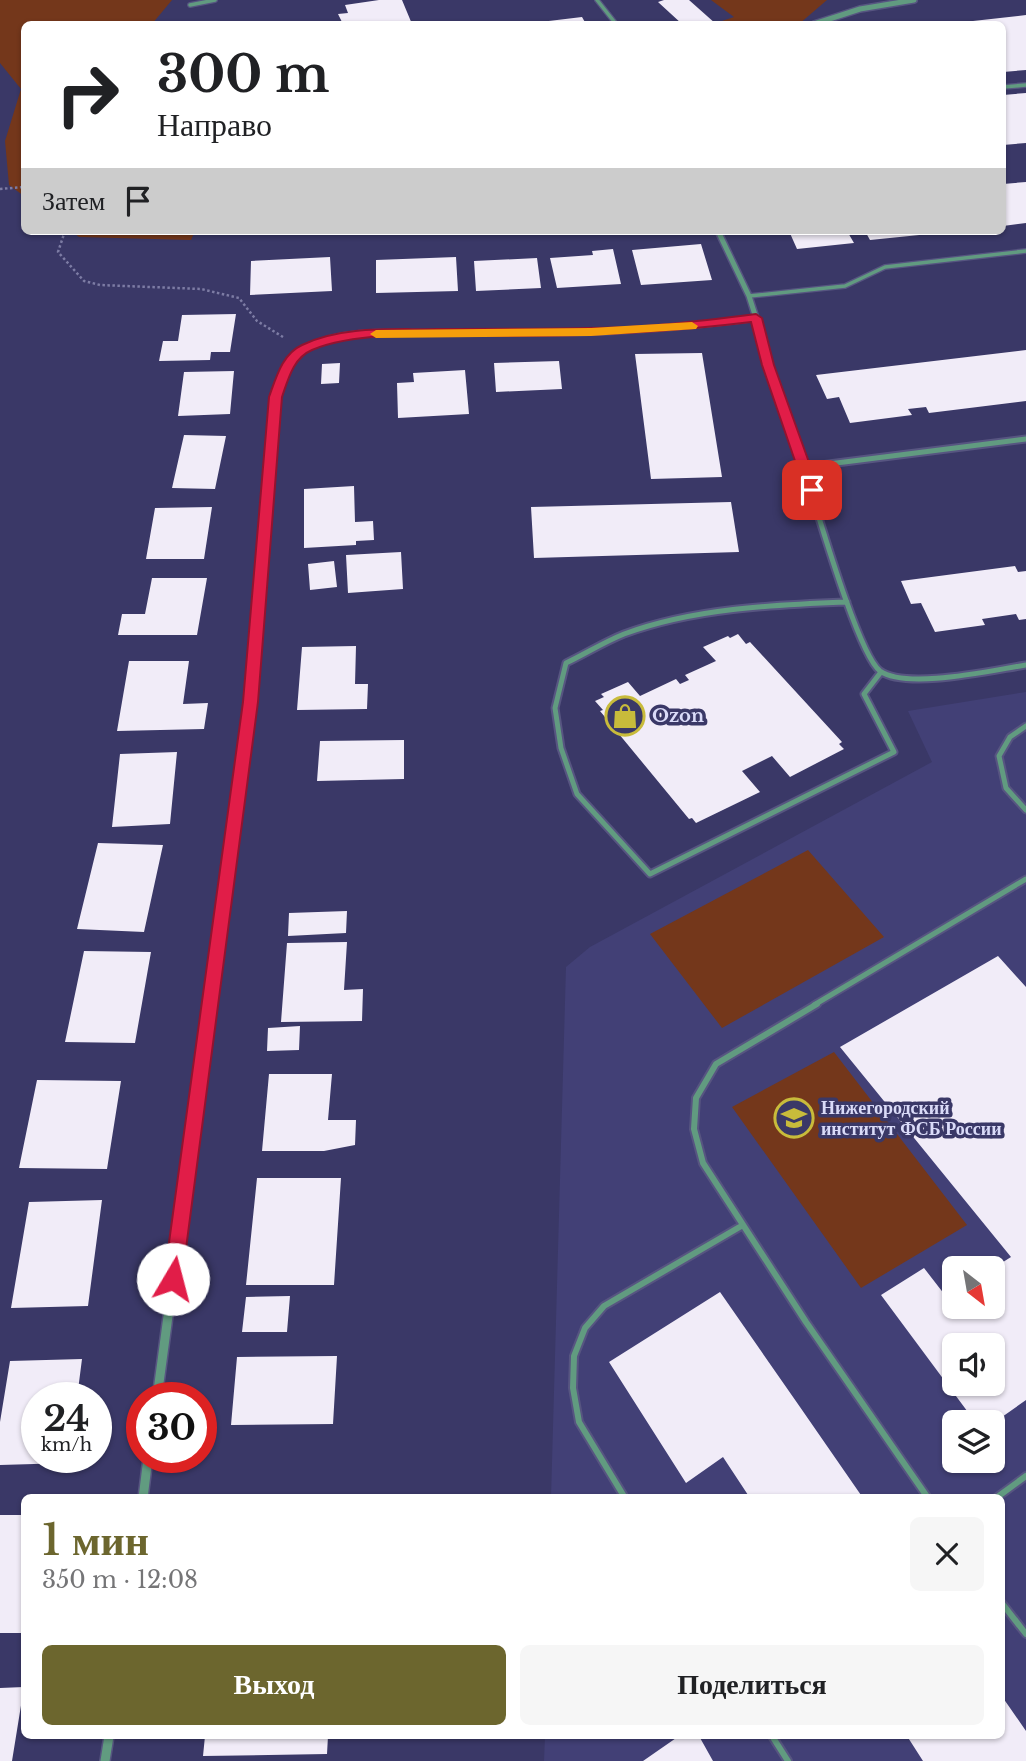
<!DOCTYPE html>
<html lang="ru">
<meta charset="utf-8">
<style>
body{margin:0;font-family:"Libre Baskerville",serif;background:#f6f6f6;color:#202124;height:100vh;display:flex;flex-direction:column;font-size:26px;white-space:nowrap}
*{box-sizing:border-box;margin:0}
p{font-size:23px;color:#757577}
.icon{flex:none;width:38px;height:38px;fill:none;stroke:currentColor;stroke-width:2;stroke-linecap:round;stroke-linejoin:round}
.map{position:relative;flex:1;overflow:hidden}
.details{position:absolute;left:21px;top:1494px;width:984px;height:245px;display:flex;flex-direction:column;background:#fff;border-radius:10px;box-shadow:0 2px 5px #0004}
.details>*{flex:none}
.top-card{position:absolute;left:21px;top:21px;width:985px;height:214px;border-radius:10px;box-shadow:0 2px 5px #0004;background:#fff;color:#202124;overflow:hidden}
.needle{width:46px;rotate:149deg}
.buttons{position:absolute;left:942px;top:1256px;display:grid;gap:14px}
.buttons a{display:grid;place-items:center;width:63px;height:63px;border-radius:10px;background:#fff;box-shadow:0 2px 5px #0004;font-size:35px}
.speed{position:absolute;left:21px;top:1382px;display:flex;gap:14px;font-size:35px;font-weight:700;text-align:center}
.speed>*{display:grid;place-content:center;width:91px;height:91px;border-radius:50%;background:#fff;box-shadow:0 2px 5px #0004;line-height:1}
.speed small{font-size:18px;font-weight:400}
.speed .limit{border:10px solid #d22;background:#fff;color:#111}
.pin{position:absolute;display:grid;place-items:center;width:60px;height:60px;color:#fff;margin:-30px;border-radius:14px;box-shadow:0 4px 10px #0006}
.me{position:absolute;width:77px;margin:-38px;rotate:8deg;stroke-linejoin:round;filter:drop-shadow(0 0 5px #0008)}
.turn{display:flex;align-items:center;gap:24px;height:147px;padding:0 21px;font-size:32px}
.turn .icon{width:91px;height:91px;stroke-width:2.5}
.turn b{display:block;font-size:49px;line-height:60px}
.then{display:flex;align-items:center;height:66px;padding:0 21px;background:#0003;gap:14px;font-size:26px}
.round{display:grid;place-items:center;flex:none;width:74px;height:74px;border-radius:10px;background:#f6f6f6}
.headline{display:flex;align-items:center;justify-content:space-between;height:119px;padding:0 21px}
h1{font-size:42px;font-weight:600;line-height:52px;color:#6c662e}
.button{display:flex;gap:14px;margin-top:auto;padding:14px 21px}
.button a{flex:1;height:80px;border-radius:10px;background:#6c662e;color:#fff;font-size:28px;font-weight:600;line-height:80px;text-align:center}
.button a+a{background:#f6f6f6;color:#202124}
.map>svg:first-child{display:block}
</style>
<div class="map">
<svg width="1026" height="1761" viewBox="0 0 1026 1761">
<rect width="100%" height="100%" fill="#3a3867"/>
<!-- built -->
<path fill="#424076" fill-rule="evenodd" d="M1026,692V1761H544L545,1736H1001V1498H551L566,967L590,947L932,762L908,711ZM954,1269H992V1307H954ZM954,1346H992V1384H954ZM954,1423H992V1461H954Z"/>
<!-- green -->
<path fill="#74371b" d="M0,0H172L152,24H24V196L9,185L5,141L21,89L0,63Z
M711,0H827L799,24H713L734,17Z
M71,231H195L191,240L79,237Z
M808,850L884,937L722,1028L650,934Z
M834,1052L967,1225L861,1288L732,1107Z"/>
<!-- building -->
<path fill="#f1ecf8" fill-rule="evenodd" d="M379,0H402L412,24H343L338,14L348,13L345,5Z
M664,0H689L716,24H682L658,2Z
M1026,15V70L1003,72V24H946Z
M582,17L586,24H532V23Z
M1026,93V143L1003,145V95Z
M1026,182V223L1003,226V184Z
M789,231H847L854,243L797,249Z
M865,231H939V233L870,240Z
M701,244L712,280L641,285L632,250Z
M613,249L621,284L557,288L550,258L593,255L592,251Z
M330,257L332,291L250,295L251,261Z
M456,257L458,291L376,293V260Z
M537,258L541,288L476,291L474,261Z
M236,314L230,352H211L210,360L159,361L163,341H178L182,315Z
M1026,350V401L929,413L926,407L908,409L912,415L850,423L839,397L827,399L816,375Z
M702,353L722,477L651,479L635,354Z
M559,361L562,389L496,392L494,363Z
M340,363L339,383L321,384L322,364Z
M465,370L469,414L398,418L397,383L414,382L413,373Z
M234,371L230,414L178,416L184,372Z
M184,435L226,436L215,489L172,488Z
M354,486L355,522L373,521L374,540L356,541V545L304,548V489Z
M731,502L739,552L534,558L531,507Z
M212,507L204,559H146L155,508Z
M401,552L403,589L348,593L346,555Z
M334,561L337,587L310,590L308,564Z
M1015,566L1018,572L1026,571V619L1019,620L1016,614L982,619L985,625L935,632L921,603L911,604L901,581Z
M152,578H207L197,635H118L122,614H145Z
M738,634L746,644L750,642L842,742L839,744L844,749L790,777L772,756L742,771L760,792L696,823L692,818L689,819L600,711L603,710L595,701L604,697L601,694L628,682L640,696L676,679L680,684L689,680L685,675L716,661L703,647L728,636L730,638Z
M356,646L355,684H368L367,709L297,710L302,647Z
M129,661H189L183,704L208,703L204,729L117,731Z
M404,740V779L317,781L320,741Z
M177,752L170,824L112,827L120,754Z
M98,843L163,845L144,932L77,929Z
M347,911L346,933L288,936L289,913Z
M347,942L344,990L363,989L362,1021L281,1022L287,943Z
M84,951L151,952L135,1043L65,1042Z
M998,956L1026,987V1400L992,1424L976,1423L881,1295L924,1268L948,1299L954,1295V1307H992V1269L1011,1257L840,1047ZM954,1346H992V1384H954Z
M300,1026L299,1050L267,1051L268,1028Z
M269,1074H332L328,1120H356L355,1145L324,1151H262Z
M37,1080L121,1081L107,1169L19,1168Z
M257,1178H341L334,1285H246Z
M102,1200L88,1306L11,1308L29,1202Z
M720,1292L800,1407L863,1498H750L723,1457L686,1483L609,1362Z
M290,1296L287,1332H242L246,1297Z
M337,1356L333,1424L231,1425L237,1357Z
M82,1359L77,1398H37V1458H69L68,1463L0,1465V1422L10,1361Z
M0,1515H24V1633H0Z
M24,1687L12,1761H0V1688Z
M1001,1695L1026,1731V1761H923L907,1736H1001Z
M205,1736H328L327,1754L203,1756Z
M679,1736H699L713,1761H643Z"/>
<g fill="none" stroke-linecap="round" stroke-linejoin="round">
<!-- lane-far2 casing -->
<g stroke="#575581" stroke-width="6">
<path id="lane-far2" d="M597,0L616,24
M190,5L215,0
M1003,87L1026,85
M749,296L845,286L885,267L1026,251
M756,318L768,365L793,433"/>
</g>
<!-- lane-far1 casing -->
<g stroke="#575581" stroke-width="9">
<path id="lane-far1" d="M792,432C807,473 855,652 880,671C907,690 993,670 1026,665
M805,467L1026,439
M847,602C773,605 694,608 624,634C604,642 585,654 566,663L555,708L561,748L577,794L650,874L894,752L864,694L881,672
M1026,726L1010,737L999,756L1006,788L1026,810
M814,1005L1026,879"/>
</g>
<!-- lane casing -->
<g stroke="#575581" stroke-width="10">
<path id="lane" d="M817,1004L716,1064L696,1098L694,1129L703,1163L806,1322L928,1498
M625,1498L579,1422L573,1388L574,1356L585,1328L604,1306L743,1225
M996,1498L1026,1476
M1001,1602L1026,1634
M772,1736L788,1761"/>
</g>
<!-- street-far2 casing -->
<g stroke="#575581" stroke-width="8">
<path id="street-far2" d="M814,24L860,9L914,0
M272,433C274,405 276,363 306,348C345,328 395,333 437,333C489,332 540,333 592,332C647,330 701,325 756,318L749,296L718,231"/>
</g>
<!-- street-far1 casing -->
<g stroke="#575581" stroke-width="10">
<path id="street-far1" d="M209,1005L250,702L272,432"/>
</g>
<!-- street casing -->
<g stroke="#575581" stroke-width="12">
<path id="street" d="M157,1398L210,1004
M143,1498L148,1458
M105,1761L109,1736"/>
</g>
<!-- path -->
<path stroke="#7d7ca4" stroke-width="2.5" stroke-dasharray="2.5 2.5" stroke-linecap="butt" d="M0,189L24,187
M65,231L58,252L84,281L100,285L201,289L239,298L257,321L283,337"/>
<!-- lane-far2 -->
<use href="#lane-far2" stroke="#619b80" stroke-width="3.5"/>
<!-- lane-far1 -->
<use href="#lane-far1" stroke="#619b80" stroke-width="5"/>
<!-- lane -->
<use href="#lane" stroke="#619b80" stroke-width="6"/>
<!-- street-far2 -->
<use href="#street-far2" stroke="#619b80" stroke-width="5"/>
<!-- street-far1 -->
<use href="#street-far1" stroke="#619b80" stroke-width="6"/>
<!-- street -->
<use href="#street" stroke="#619b80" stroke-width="9"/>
</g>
<!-- route -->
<path fill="#e11d48" stroke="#92132f" stroke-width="2" d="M756,314L762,318L774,365L819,490L817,493H807L805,490L762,365L751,322C671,332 593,336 512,336C455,337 364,328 312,350C293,358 288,380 282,397L258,702L182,1279L180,1286L173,1288L166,1286L164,1279L243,702L269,397C276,378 282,354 302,345C343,325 394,330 438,329C488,329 537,329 587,328C644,328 700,321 756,314Z"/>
<!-- slow -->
<path fill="#f59e0b" d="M692,322L698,326L696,329L591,336L376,338L370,334L376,330L591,328Z"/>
<!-- icons -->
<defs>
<g id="shop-ring" transform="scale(2.0125)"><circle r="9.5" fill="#3a3867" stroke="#c8bb3b" stroke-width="1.5"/><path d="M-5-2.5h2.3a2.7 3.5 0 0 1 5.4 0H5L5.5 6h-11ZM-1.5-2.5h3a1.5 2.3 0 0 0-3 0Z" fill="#c8bb3b"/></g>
<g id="university-ring" transform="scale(2.0125)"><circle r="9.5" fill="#3a3867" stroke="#c8bb3b" stroke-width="1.5"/><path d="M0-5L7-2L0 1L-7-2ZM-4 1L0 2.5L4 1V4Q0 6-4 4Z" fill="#c8bb3b"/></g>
</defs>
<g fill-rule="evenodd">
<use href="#shop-ring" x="625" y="716"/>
<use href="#university-ring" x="794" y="1118"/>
</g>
<g text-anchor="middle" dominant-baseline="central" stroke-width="7" stroke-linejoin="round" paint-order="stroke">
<!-- poi labels -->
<g font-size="18" font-weight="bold" fill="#dadbf8" stroke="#3a3867" text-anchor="start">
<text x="652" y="716">Ozon</text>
<text x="821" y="1108">Нижегородский<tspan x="821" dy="21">институт ФСБ России</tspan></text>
</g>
</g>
</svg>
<div class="buttons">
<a><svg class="needle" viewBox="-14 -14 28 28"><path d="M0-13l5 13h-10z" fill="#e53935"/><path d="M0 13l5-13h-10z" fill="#757577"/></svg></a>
<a><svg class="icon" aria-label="sound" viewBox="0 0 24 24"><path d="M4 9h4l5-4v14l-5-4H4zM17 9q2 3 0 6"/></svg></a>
<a><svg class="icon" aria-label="layers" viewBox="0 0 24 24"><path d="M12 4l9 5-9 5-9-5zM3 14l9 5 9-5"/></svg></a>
</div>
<div class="speed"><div>24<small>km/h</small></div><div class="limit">30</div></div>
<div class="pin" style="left:812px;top:490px;background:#d93025"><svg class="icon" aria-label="arrive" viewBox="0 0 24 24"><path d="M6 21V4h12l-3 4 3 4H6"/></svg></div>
<svg class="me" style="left:173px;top:1279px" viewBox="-20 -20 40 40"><circle r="19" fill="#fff"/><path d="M0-13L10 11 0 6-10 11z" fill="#e11d48"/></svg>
<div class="top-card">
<div class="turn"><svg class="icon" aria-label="right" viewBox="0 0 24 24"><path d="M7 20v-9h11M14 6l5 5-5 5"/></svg><div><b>300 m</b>Направо</div></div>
<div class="then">Затем<svg class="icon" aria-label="arrive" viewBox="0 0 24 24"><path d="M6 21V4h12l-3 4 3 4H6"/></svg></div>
</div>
<section class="details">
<div class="headline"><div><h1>1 мин</h1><p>350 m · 12:08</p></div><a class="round"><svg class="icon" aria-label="close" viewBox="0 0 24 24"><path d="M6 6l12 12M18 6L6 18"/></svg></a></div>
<div class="button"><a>Выход</a><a>Поделиться</a></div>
</section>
</div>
